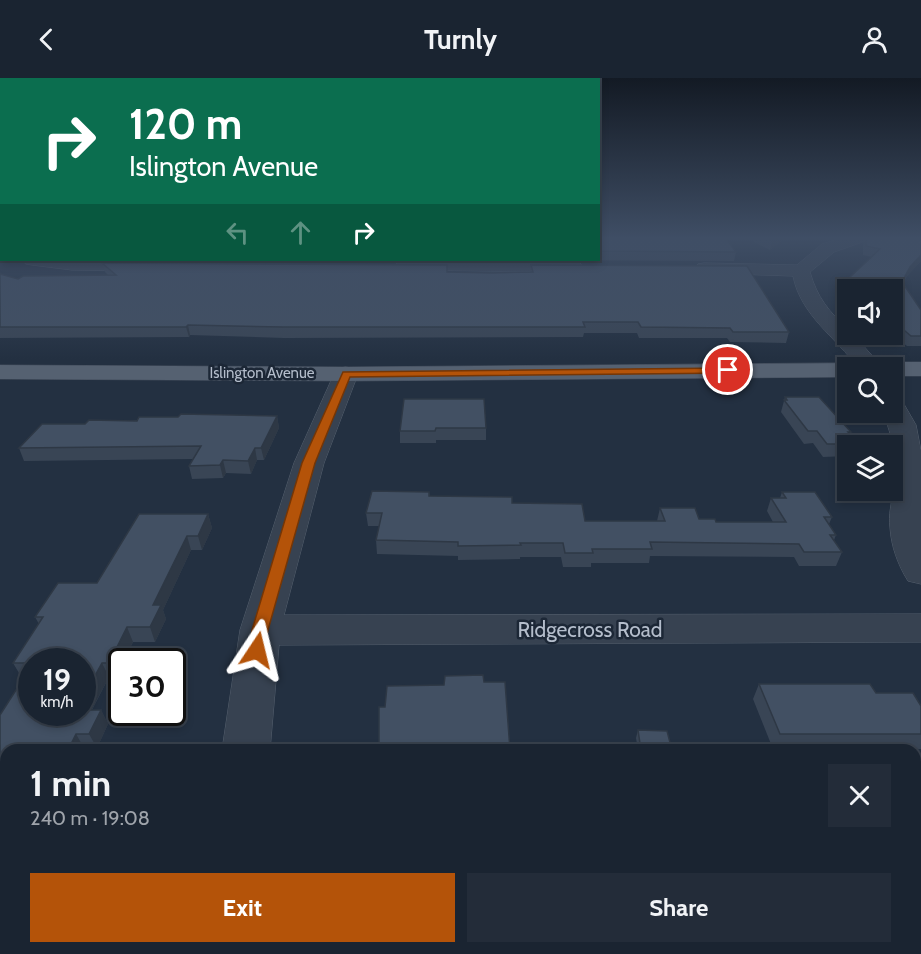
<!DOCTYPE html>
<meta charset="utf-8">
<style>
body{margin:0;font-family:Cabin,sans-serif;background:#232c39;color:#f1f3f6;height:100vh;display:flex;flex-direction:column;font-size:22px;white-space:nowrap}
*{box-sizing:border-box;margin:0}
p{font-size:20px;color:#9fa4ab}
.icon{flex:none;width:33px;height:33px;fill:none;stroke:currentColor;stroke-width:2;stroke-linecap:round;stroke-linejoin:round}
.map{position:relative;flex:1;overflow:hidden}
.details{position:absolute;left:0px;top:666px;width:921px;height:210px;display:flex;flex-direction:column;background:#1a2431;border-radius:18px 18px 0 0;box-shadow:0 3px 9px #0003,0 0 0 2px #38414d}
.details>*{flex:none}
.banner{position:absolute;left:0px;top:0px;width:600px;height:183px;box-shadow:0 3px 9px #0003,0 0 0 2px #38414d;background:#0b6e4f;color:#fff;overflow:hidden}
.tools{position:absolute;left:837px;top:201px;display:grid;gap:12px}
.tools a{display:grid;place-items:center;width:66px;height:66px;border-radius:0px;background:#1a2431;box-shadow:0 3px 9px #0003,0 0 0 2px #38414d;font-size:30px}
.speed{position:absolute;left:18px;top:570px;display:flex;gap:12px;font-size:30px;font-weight:700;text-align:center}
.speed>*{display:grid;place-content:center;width:78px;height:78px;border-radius:50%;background:#1a2431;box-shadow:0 3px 9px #0003,0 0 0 2px #38414d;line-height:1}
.speed small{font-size:15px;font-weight:400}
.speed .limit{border:3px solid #111;border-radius:9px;background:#fff;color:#111}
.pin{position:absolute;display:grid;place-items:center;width:51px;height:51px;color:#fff;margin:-26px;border:3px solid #fff;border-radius:50%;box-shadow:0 2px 6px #0007}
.me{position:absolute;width:66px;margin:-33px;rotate:10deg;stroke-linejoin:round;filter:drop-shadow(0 0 4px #0008)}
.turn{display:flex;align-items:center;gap:21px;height:126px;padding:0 30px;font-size:27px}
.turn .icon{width:78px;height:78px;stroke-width:2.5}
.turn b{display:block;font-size:42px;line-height:51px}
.lanes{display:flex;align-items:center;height:57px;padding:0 30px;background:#0003;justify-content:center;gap:30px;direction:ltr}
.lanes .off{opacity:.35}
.round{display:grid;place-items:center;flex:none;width:63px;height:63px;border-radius:0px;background:#232c39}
.headline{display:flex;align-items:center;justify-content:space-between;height:102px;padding:0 30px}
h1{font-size:36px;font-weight:700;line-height:45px}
.cta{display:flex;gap:12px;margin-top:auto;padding:12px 30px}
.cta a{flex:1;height:69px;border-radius:0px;background:#b45309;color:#fff;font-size:24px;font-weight:700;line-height:69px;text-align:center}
.cta a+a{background:#232c39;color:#f1f3f6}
header{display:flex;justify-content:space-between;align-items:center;height:78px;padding:0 30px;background:#1a2431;font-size:27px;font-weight:700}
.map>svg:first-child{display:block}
</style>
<header><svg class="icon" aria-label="back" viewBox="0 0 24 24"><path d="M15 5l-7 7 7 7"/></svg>Turnly<svg class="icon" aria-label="person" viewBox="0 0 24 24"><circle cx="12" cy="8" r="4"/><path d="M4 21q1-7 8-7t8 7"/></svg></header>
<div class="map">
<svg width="921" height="876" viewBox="0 0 921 876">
<rect width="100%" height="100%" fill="#233041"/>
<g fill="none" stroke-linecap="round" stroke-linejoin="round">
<!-- minor casing -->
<g stroke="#55606e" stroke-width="1">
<path id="minor" d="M847,159H870L868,162L834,174L810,194C817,219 829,234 848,251V256H853L883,290H858C836,259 801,238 793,198L704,195L698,194L695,190L698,186L704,185L797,187L822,166Z
M23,182L148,183L154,184L157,188L154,192L148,193L72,192L32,187L26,186Z
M404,183L574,184L580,185L583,189L580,193L574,194L398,192L395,188L398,184Z
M346,289L355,291L358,296L324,385L284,537L921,536V564L279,567L270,672H222L240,552L294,385L334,296L337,291Z
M892,319L901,321L916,347L921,373V506L908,503C898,487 891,468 890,449C888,438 892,424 893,412C896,385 894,358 882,334H892Z
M192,870H252L251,876H191Z"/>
</g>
<!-- major casing -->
<g stroke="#414b5a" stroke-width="1">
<path id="major" d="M892,284H921V298H892V290H881L884,286Z
M848,285L858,290H848V299L346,303L0,301V287L346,289Z"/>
</g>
<!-- minor -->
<use href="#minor" fill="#374251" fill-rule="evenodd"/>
<!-- major -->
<use href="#major" fill="#556171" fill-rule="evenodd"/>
</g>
<!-- wall -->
<path fill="#394555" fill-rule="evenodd" d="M598,159L736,174L734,183L527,182H598Z
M744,159H790L782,162L770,172Z
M866,159H921V183L907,198L903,205L921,232V268H907L892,256V212H849L847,208L850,199L872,179L863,177V166Z
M102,185L447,194H530L531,187L789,254L786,265L730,264L727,260H639L637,255H584L583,259L284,260L190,257L189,259L0,260V196L18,201L108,197L105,194Z
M785,319L851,354L850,356L858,366V368H848V378L823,379L813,365L804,366L781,334Z
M484,321L486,350V362H436V365H400V353Z
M277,338L279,350L264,382H257L251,396L226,395L223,400L192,401L189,388L193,381L24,383L19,370L85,346L178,339Z
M429,414L430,418L512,425L585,443H657L660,430L699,441L716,444H773L767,433L771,420H780L782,414L832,439L829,446L836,457L834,462L842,474L836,488H799L794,479L650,478L649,485H591V489H563L561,479H520V481L458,482V478L377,476L376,462L379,448H368L366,435Z
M139,436H208L212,450L202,472H191L163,532L166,541L155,564H133L123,584H122V586L115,599H109L92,632H101L108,646L97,670H84L83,672H6V870H9L6,876H0V637L24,600H22L13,585L39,546L35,539L58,505H97ZM32,584H82V634H32Z
M759,606L876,615L921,628V671H773L753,621Z
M638,652L672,672H638L636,660Z
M915,695L921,696V799L915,782V763L920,756L915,741Z
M898,870H915L921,876H900Z"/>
<!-- shaded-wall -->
<path fill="#2e3845" d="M778,159H790L782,162L770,172L772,163Z
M921,177V183L907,198L898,214L902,204L910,189Z
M188,247L190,257L189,259L186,249Z
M277,338L279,350L264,382L261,370Z
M255,370L257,382L251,396L248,383Z
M223,382L226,395L223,400L220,387Z
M208,436L212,450L202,472L198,458Z
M187,458L191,472L163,532L166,541L155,564L150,549L153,527Z
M127,549L133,564L123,584H122V586L115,599L109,585Z
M102,585L109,599L84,646L82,634V621Z
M101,632L108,646L97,670L89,656Z
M76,656L84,670L83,672H68Z
M6,838V870H9L6,876H0V851Z"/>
<!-- building -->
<path fill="#425063" stroke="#2e3845" stroke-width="1.5" d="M598,159H725L736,174L598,173Z
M763,159H778L772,163Z
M866,159H921V177L910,189L902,204L921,232V258H911L892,242V212H858L850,199L880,171L866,168Z
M102,185L447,187V194L492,195L533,194L531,187L747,188L789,254H733L730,250L641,249L638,244H583L585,249H283L188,247L186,249H0V196L18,201L23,198L116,197Z
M785,319H819L851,354H848L858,366H827L817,353H808L784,322H787Z
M404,321H484L486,350H436L435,353H400Z
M181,336L277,338L261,370H255L248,383L223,382L220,387L189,388L201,368L19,370L42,346H85L89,342L137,343L139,339H178Z
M372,413L429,414V418L512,419V425L582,426L585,443H665L660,430H695L699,441H715L716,444H786L771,420H786L782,414H815L832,439H824L836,457H830L842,474H804L799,466L650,464L652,471H592L593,475H565L563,465H520L521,467L458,468V464L376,462L382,435H366Z
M139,436H208L198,458H187L153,527H161L150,549H127L109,585H102L82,621V584H32V585H13L43,539H35L58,505H97Z
M32,587V634H82V632H101L89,656H76L68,672H6V838L0,851V637Z
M483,597L484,604H505L510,672H379V629H385L387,608L444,607L445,598Z
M759,606H870L876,615H913L921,628V656H780Z
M638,652L667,653L672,672H641Z
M915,695L921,696V716L915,701Z
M915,825L921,826V876H916L914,870H915Z
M361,870H472V876H360Z"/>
<!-- sky -->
<linearGradient id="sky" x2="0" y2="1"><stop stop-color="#131a24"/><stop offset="0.57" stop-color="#3f4e65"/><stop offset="1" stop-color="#3f4e65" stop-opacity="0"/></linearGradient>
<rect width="921" height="281" fill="url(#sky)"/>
<!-- route -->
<path fill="#b45309" stroke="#753606" stroke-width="1.5" d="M728,290L733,292L732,295L350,299L315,385L268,552L263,576L257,578L251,576L249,572L252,552L302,385L343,294Z"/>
<g text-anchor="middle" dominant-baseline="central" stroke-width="5" stroke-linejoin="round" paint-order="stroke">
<!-- far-street labels -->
<g font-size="15" fill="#b4bdcb" stroke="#1c2736">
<text x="262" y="295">Islington Avenue</text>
</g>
<!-- near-street labels -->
<g font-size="21" fill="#b4bdcb" stroke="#1c2736">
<text x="590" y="551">Ridgecross Road</text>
</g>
</g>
</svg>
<div class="tools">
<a><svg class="icon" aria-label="sound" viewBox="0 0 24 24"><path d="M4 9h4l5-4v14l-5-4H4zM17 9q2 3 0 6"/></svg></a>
<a><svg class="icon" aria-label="search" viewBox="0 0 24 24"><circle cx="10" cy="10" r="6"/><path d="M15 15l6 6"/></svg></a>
<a><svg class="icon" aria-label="layers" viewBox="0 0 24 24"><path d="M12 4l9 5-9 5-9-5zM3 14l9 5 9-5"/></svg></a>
</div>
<div class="speed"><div>19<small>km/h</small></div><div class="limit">30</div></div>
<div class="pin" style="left:728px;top:292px;background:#d93025"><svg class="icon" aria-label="arrive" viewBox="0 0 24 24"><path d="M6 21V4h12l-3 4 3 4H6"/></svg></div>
<svg class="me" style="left:257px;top:572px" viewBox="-20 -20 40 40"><path d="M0-17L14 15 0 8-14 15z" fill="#b45309" stroke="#fff" stroke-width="4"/></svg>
<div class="banner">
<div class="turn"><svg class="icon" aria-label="right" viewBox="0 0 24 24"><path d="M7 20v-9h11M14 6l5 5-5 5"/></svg><div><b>120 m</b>Islington Avenue</div></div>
<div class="lanes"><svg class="icon off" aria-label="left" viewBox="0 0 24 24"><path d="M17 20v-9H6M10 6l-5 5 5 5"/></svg><svg class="icon off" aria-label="ahead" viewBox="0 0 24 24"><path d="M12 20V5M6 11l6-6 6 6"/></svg><svg class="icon" aria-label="right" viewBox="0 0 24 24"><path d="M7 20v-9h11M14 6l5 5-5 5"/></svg></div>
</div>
<section class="details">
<div class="headline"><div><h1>1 min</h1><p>240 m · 19:08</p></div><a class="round"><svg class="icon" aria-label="close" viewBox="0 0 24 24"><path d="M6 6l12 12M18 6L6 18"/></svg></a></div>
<div class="cta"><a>Exit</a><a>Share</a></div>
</section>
</div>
